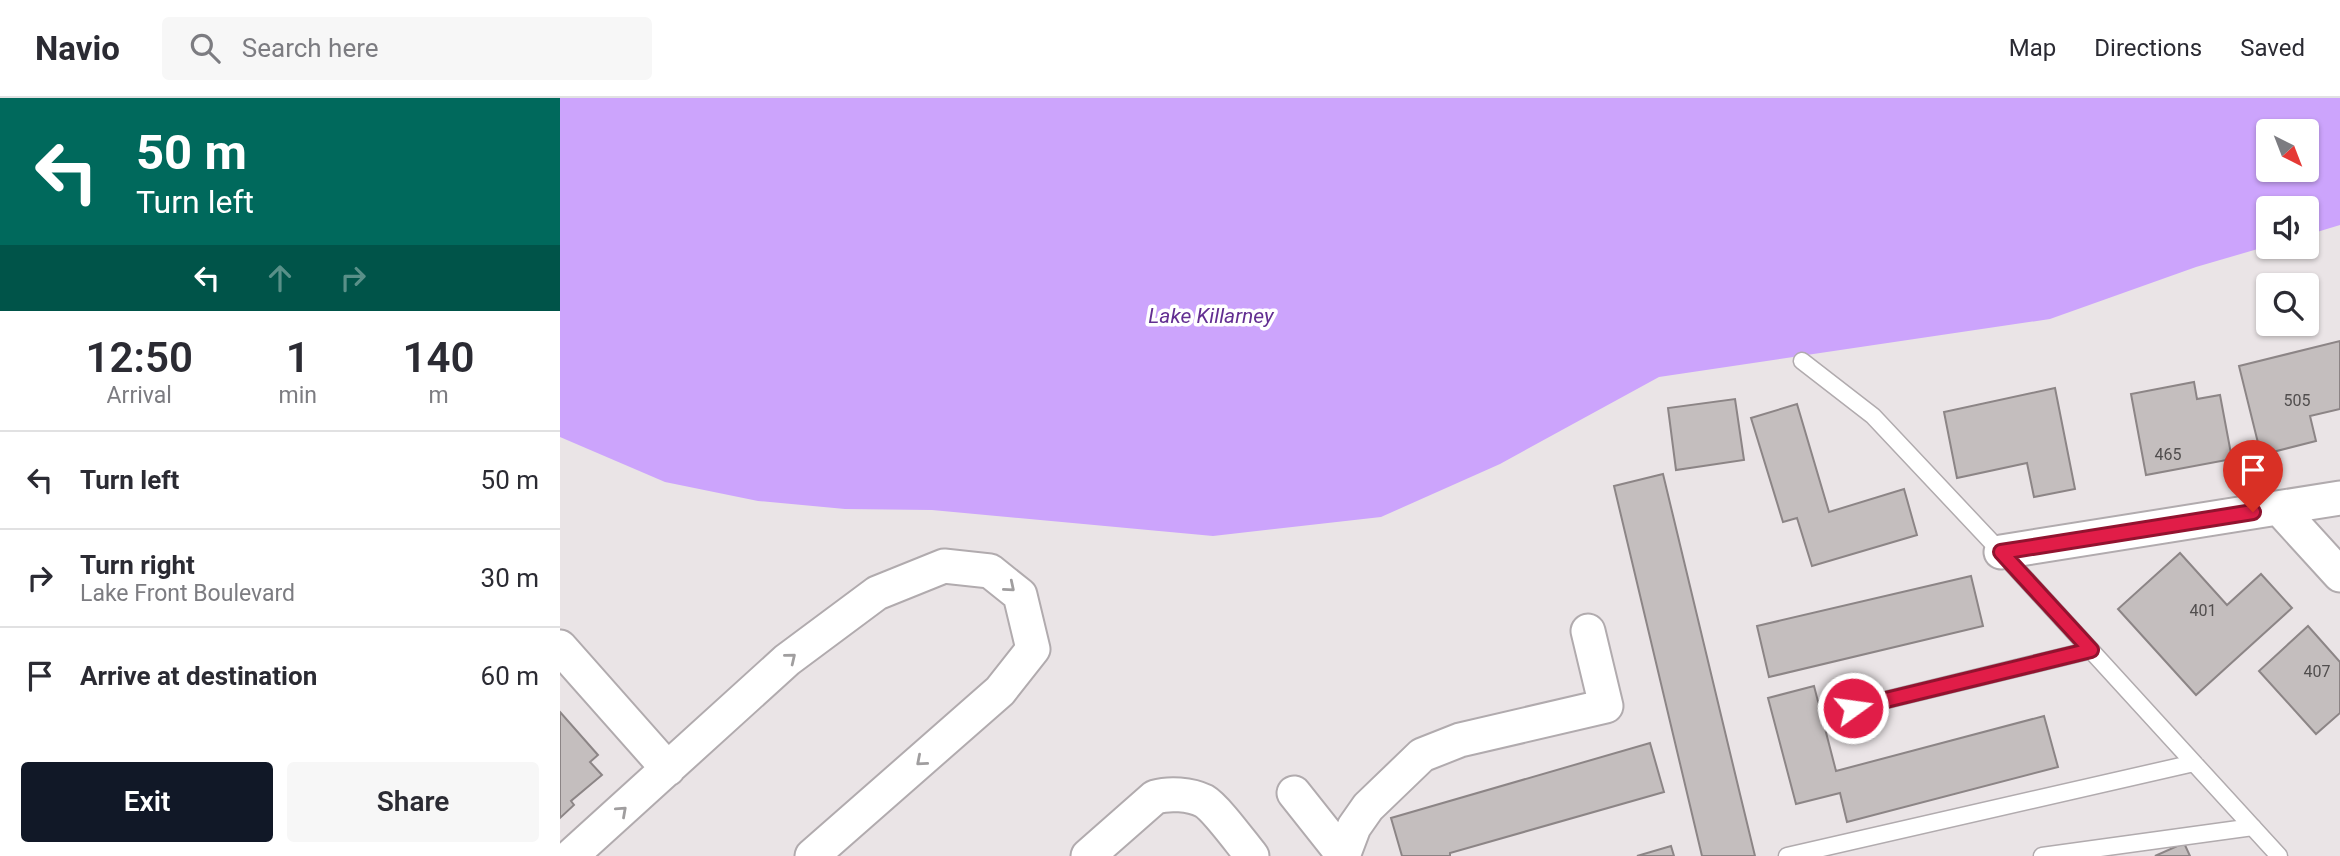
<!DOCTYPE html>
<style>
body{margin:0;font-family:Roboto,sans-serif;background:#f7f7f7;color:#2b2b33;height:100vh;display:flex;flex-direction:column;font-size:26px;white-space:nowrap}
*{box-sizing:border-box;margin:0}
p{font-size:23px;color:#7c7c81}
.icon{flex:none;width:38px;height:38px;fill:none;stroke:currentColor;stroke-width:2;stroke-linecap:round;stroke-linejoin:round}
.map{position:relative;flex:1;overflow:hidden}
.drawer{display:flex;flex-direction:column;background:#fff;width:560px}
.drawer>*{flex:none}
.top-card{background:#00695c;color:#fff;overflow:hidden}
.needle{width:46px;rotate:138deg}
.fabs{position:absolute;left:1696px;top:21px;display:grid;gap:14px}
.fabs a{display:grid;place-items:center;width:63px;height:63px;border-radius:7px;background:#fff;box-shadow:0 2px 5px #0004;font-size:35px}
.pin{position:absolute;display:grid;place-items:center;width:60px;height:60px;color:#fff;margin:-72px -30px;border-radius:50% 50% 50% 0;rotate:-45deg;box-shadow:0 0 7px #0007}
.pin .icon{rotate:45deg}
.me{position:absolute;width:77px;margin:-38px;rotate:76deg;stroke-linejoin:round;filter:drop-shadow(0 0 5px #0008)}
.turn{display:flex;align-items:center;gap:24px;height:147px;padding:0 21px;font-size:32px}
.turn .icon{width:91px;height:91px;stroke-width:2.5}
.turn b{display:block;font-size:49px;line-height:60px}
.lanes{display:flex;align-items:center;height:66px;padding:0 21px;background:#0003;justify-content:center;gap:35px;direction:ltr}
.lanes .off{opacity:.35}
.eta{display:flex;justify-content:space-evenly;align-items:center;height:119px;text-align:center}
.eta b{font-size:42px;font-weight:600;line-height:49px}
.primary-button{display:flex;gap:14px;margin-top:auto;padding:14px 21px}
.primary-button a{flex:1;height:80px;border-radius:7px;background:#111827;color:#fff;font-size:28px;font-weight:600;line-height:80px;text-align:center}
.primary-button a+a{background:#f7f7f7;color:#2b2b33}
ul{padding:0;list-style:none}
li{display:flex;align-items:center;gap:21px;height:98px;padding:0 21px;border-top:2px solid #e1e1e2}
li div{flex:1}
li b{display:block;font-size:26px}
li em{font-style:normal}
header{display:flex;align-items:center;gap:42px;box-sizing:border-box;height:98px;padding:0 35px;background:#fff;border-bottom:2px solid #e1e1e2}
header strong{font-size:33px}
nav{display:flex;gap:38px;margin-inline-start:auto;font-size:24px}
.search{width:490px;height:63px;background:#f7f7f7;display:flex;align-items:center;gap:18px;box-sizing:border-box;padding:0 24px;border-radius:7px;color:#7c7c81;font-size:26px}
main{display:flex;flex:1;min-height:0}
.map>svg:first-child{display:block}
</style>
<header>
<strong>Navio</strong>
<div class="search"><svg class="icon" aria-label="search" viewBox="0 0 24 24"><circle cx="10" cy="10" r="6"/><path d="M15 15l6 6"/></svg>Search here</div>
<nav><a>Map</a><a>Directions</a><a>Saved</a></nav>
</header>
<main>
<section class="drawer">
<div class="top-card">
<div class="turn"><svg class="icon" aria-label="left" viewBox="0 0 24 24"><path d="M17 20v-9H6M10 6l-5 5 5 5"/></svg><div><b>50 m</b>Turn left</div></div>
<div class="lanes"><svg class="icon" aria-label="left" viewBox="0 0 24 24"><path d="M17 20v-9H6M10 6l-5 5 5 5"/></svg><svg class="icon off" aria-label="ahead" viewBox="0 0 24 24"><path d="M12 20V5M6 11l6-6 6 6"/></svg><svg class="icon off" aria-label="right" viewBox="0 0 24 24"><path d="M7 20v-9h11M14 6l5 5-5 5"/></svg></div>
</div>
<div class="eta">
<div><b>12:50</b><p>Arrival</p></div>
<div><b>1</b><p>min</p></div>
<div><b>140</b><p>m</p></div>
</div>
<ul>
<li><svg class="icon" aria-label="left" viewBox="0 0 24 24"><path d="M17 20v-9H6M10 6l-5 5 5 5"/></svg><div><b>Turn left</b></div><em>50 m</em></li>
<li><svg class="icon" aria-label="right" viewBox="0 0 24 24"><path d="M7 20v-9h11M14 6l5 5-5 5"/></svg><div><b>Turn right</b><p>Lake Front Boulevard</p></div><em>30 m</em></li>
<li><svg class="icon" aria-label="arrive" viewBox="0 0 24 24"><path d="M6 21V4h12l-3 4 3 4H6"/></svg><div><b>Arrive at destination</b></div><em>60 m</em></li>
</ul>
<div class="primary-button"><a>Exit</a><a>Share</a></div>
</section>
<div class="map">
<svg width="1780" height="758" viewBox="0 0 1780 758">
<rect width="100%" height="100%" fill="#eae4e6"/>
<!-- water -->
<path fill="#cca4fc" fill-rule="evenodd" d="M0,0H1780V127L1747,137L1746,110H1708V148L1636,169L1490,221L1099,279L940,366L821,419L653,438L372,412L285,411L198,403L105,384L0,339ZM1708,33H1746V72H1708Z"/>
<!-- building -->
<path fill="#c4bebe" stroke="#8c8586" stroke-width="2" d="M1780,243V311L1750,318L1756,343L1701,357L1679,268Z
M1634,284L1637,301L1660,297L1672,361L1586,377L1571,296Z
M1495,290L1515,391L1474,399L1467,365L1397,380L1384,314Z
M1175,301L1184,362L1116,372L1108,310Z
M1237,306L1269,414L1344,391L1357,437L1252,468L1237,420L1223,424L1191,320Z
M1103,376L1179,692L1195,758H1142L1054,388Z
M1620,455L1667,507L1701,476L1732,510L1636,597L1558,511Z
M1411,478L1423,528L1209,579L1197,528Z
M1748,528L1780,564V615L1756,636L1699,573Z
M1254,588L1276,673L1484,618L1498,669L1287,724L1280,695L1236,706L1208,600Z
M0,614L38,657L30,664L42,677L11,703L14,707L0,720Z
M1090,645L1104,694L890,755V758H842L831,720Z
M1624,745L1630,758H1595Z
M1111,748L1114,758H1077Z"/>
<g fill="none" stroke-linecap="round" stroke-linejoin="round">
<!-- service casing -->
<g stroke="#b1abae" stroke-width="19">
<path id="service" d="M1242,263L1313,318L1441,454L1719,758
M1293,610L1531,552
M1227,758L1634,665
M1482,758L1693,729"/>
</g>
<!-- minor casing -->
<g stroke="#b1abae" stroke-width="37">
<path id="minor" d="M1719,410L1780,477
M1441,454L1780,400
M0,549L108,671
M734,695L784,758
M11,758L227,562L317,495L384,468L430,473L460,497L473,551L440,593L252,758
M528,758L595,699C609,695 630,696 644,703C656,710 682,746 692,758
M783,758L794,729L808,709L862,657L900,642L1046,608L1028,533"/>
</g>
<!-- service -->
<use href="#service" stroke="#fff" stroke-width="16"/>
<!-- minor -->
<use href="#minor" stroke="#fff" stroke-width="33"/>
</g>
<!-- one-way arrows -->
<defs><path id="oneway-chevron" d="M-2-3.5L2.5 0L-2 3.5" fill="none" stroke-width="1.6" stroke-linecap="round" stroke-linejoin="round" transform="scale(1.75)"/></defs>
<g stroke="#a09e9f">
<use href="#oneway-chevron" transform="translate(450 489) rotate(40)"/>
<use href="#oneway-chevron" transform="translate(231 560) rotate(-39)"/>
<use href="#oneway-chevron" transform="translate(361 663) rotate(139)"/>
<use href="#oneway-chevron" transform="translate(62 713) rotate(-42)"/>
</g>
<g fill="none" stroke-linecap="round" stroke-linejoin="round">
<!-- route casing -->
<g stroke="#92132f" stroke-width="18">
<path id="route" d="M1293,610L1531,552L1441,454L1693,414"/>
</g>
<!-- route -->
<use href="#route" stroke="#e11d48" stroke-width="12"/>
</g>
<g text-anchor="middle" dominant-baseline="central" stroke-width="7" stroke-linejoin="round" paint-order="stroke">
<!-- number labels -->
<g font-size="16" fill="#514e4e">
<text x="1737" y="302">505</text>
<text x="1608" y="356">465</text>
<text x="1643" y="512">401</text>
<text x="1757" y="573">407</text>
</g>
<!-- water labels -->
<g font-size="21" font-style="italic" fill="#622e91" stroke="#fff">
<text x="651" y="218">Lake Killarney</text>
</g>
</g>
</svg>
<div class="fabs">
<a><svg class="needle" viewBox="-14 -14 28 28"><path d="M0-13l5 13h-10z" fill="#e53935"/><path d="M0 13l5-13h-10z" fill="#7c7c81"/></svg></a>
<a><svg class="icon" aria-label="sound" viewBox="0 0 24 24"><path d="M4 9h4l5-4v14l-5-4H4zM17 9q2 3 0 6"/></svg></a>
<a><svg class="icon" aria-label="search" viewBox="0 0 24 24"><circle cx="10" cy="10" r="6"/><path d="M15 15l6 6"/></svg></a>
</div>
<div class="pin" style="left:1693px;top:414px;background:#d93025"><svg class="icon" aria-label="arrive" viewBox="0 0 24 24"><path d="M6 21V4h12l-3 4 3 4H6"/></svg></div>
<svg class="me" style="left:1293px;top:610px" viewBox="-20 -20 40 40"><circle r="17" fill="#e11d48" stroke="#fff" stroke-width="3"/><path d="M0-11L8 9 0 5-8 9z" fill="#fff"/></svg>
</div>
</main>
